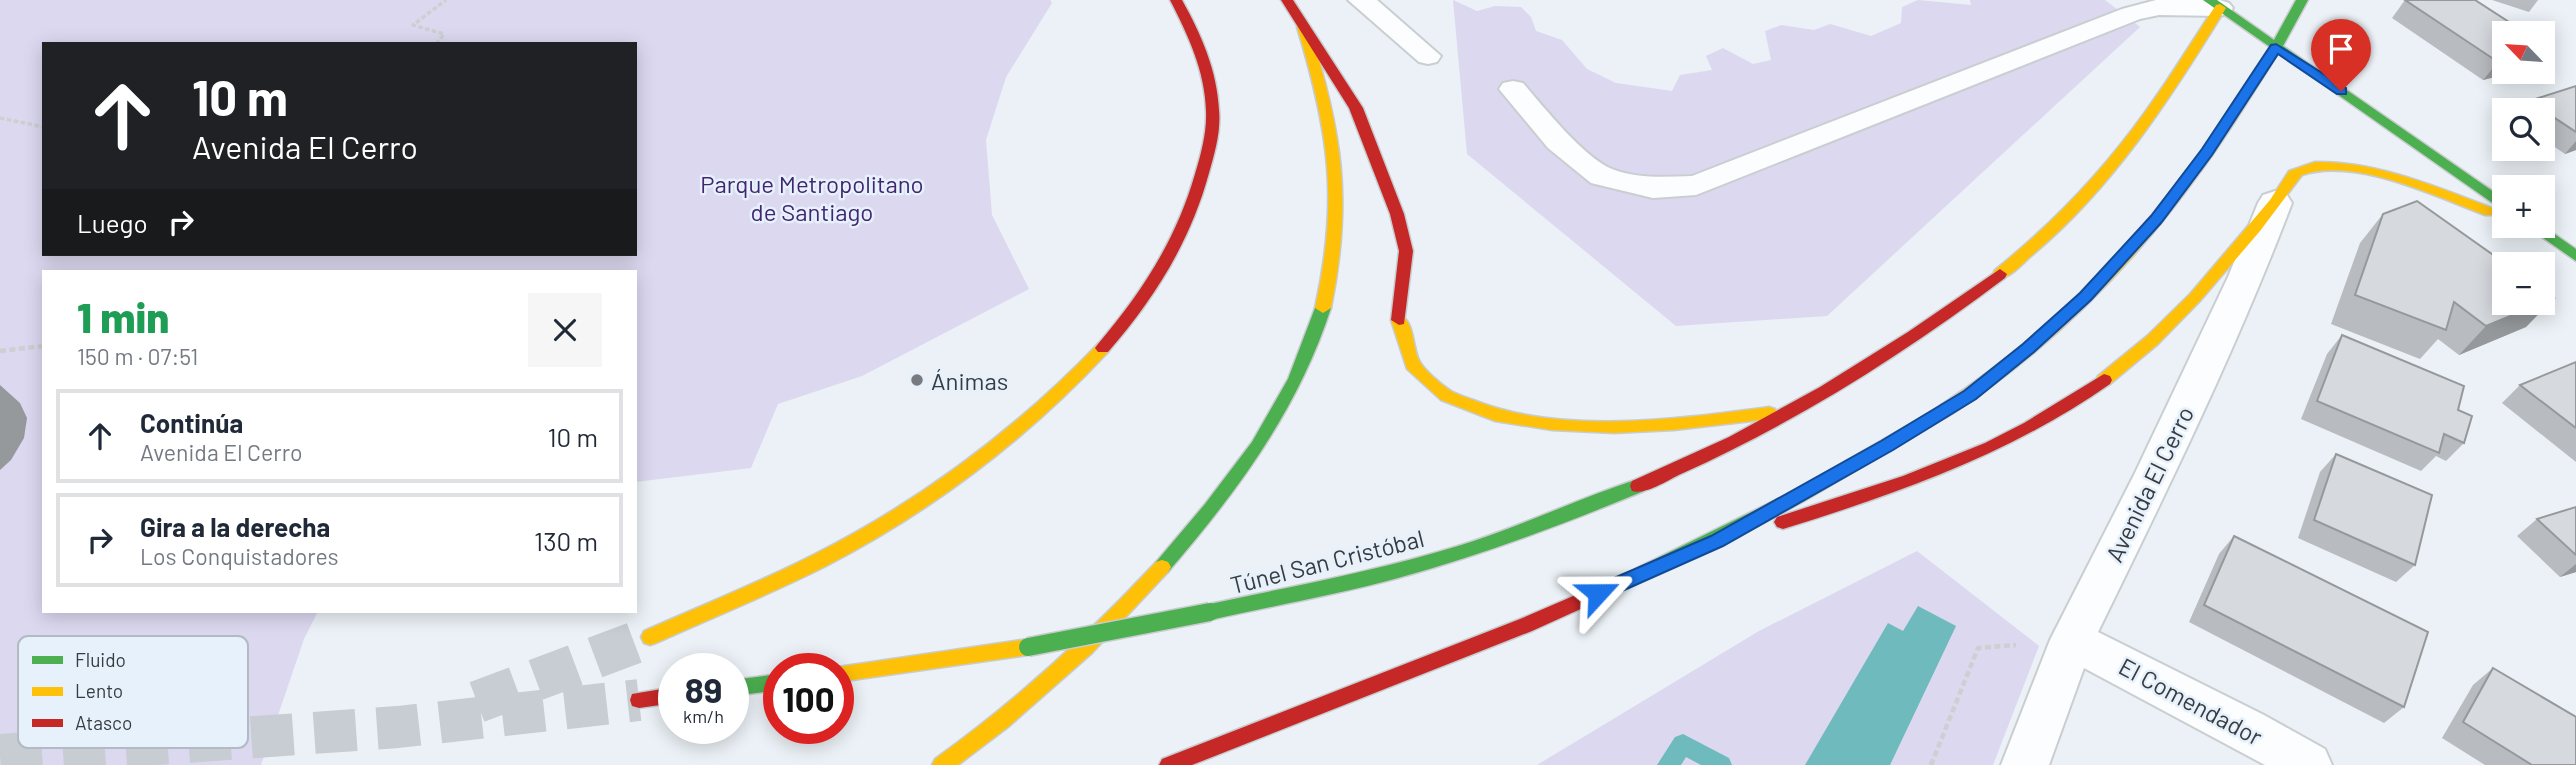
<!DOCTYPE html>
<html lang="es">
<meta charset="utf-8">
<style>
body{margin:0;font-family:Barlow,sans-serif;background:#f6f6f7;color:#1f2937;height:100vh;display:flex;flex-direction:column;font-size:26px;white-space:nowrap}
*{box-sizing:border-box;margin:0}
p{font-size:23px;color:#747a83}
.icon{flex:none;width:38px;height:38px;fill:none;stroke:currentColor;stroke-width:2;stroke-linecap:round;stroke-linejoin:round}
.map{position:relative;flex:1;overflow:hidden}
.sheet{position:absolute;left:42px;top:270px;width:595px;height:343px;display:flex;flex-direction:column;background:#fff;border-radius:0px;box-shadow:0 4px 18px #0003}
.sheet>*{flex:none}
.guide{position:absolute;left:42px;top:42px;width:595px;height:214px;border-radius:0px;box-shadow:0 4px 18px #0003;background:#202124;color:#fff;overflow:hidden}
.needle{width:46px;rotate:295deg}
.buttons{position:absolute;left:2492px;top:21px;display:grid;gap:14px}
.buttons a{display:grid;place-items:center;width:63px;height:63px;border-radius:0px;background:#fff;box-shadow:0 4px 18px #0003;font-size:35px}
.speed{position:absolute;left:658px;top:653px;display:flex;gap:14px;font-size:35px;font-weight:700;text-align:center}
.speed>*{display:grid;place-content:center;width:91px;height:91px;border-radius:50%;background:#fff;box-shadow:0 4px 18px #0003;line-height:1}
.speed small{font-size:18px;font-weight:400}
.speed .limit{border:10px solid #d22;background:#fff;color:#111}
.pin{position:absolute;display:grid;place-items:center;width:60px;height:60px;color:#fff;margin:-72px -30px;border-radius:50% 50% 50% 0;rotate:-45deg;box-shadow:0 0 7px #0007}
.pin .icon{rotate:45deg}
.me{position:absolute;width:77px;margin:-38px;rotate:66deg;stroke-linejoin:round;filter:drop-shadow(0 0 5px #0008)}
.turn{display:flex;align-items:center;gap:24px;height:147px;padding:0 35px;font-size:32px}
.turn .icon{width:91px;height:91px;stroke-width:2.5}
.turn b{display:block;font-size:49px;line-height:60px}
.then{display:flex;align-items:center;height:66px;padding:0 35px;background:#0003;gap:14px;font-size:26px}
.round{display:grid;place-items:center;flex:none;width:74px;height:74px;border-radius:0px;background:#f6f6f7}
.summary{display:flex;align-items:center;justify-content:space-between;height:119px;padding:0 35px}
h1{font-size:42px;font-weight:800;line-height:52px;color:#1e9e55}
ul{padding:0;list-style:none}
li{display:flex;align-items:center;gap:21px;height:94px;margin:0 14px 10px;padding:0 21px;border:4px solid #e0e1e3;border-radius:0px}
li div{flex:1}
li b{display:block;font-size:26px}
li em{font-style:normal}
.map>svg:first-child{display:block}
</style>
<div class="map">
<svg width="2576" height="765" viewBox="0 0 2576 765">
<rect width="100%" height="100%" fill="#ebf1f6"/>
<!-- green -->
<path fill="#dbd8f0" fill-rule="evenodd" d="M0,0H1050L1052,3L1006,77L986,140L992,215L1029,289L862,376L778,404L751,468L635,482V271H44V611H318L304,639L261,765H0ZM44,44H635V254H44Z
M1453,0L1477,11L1495,6L1521,7L1531,17L1536,31L1562,40L1587,69L1616,83L1672,91L1680,75L1712,70L1706,56L1723,48L1753,64L1771,60L1765,31L1781,25L1814,30L1830,24L1871,36L1901,23L1902,7L1918,0L1971,5L1970,0H2105L2140,27L1827,316L1676,326L1467,154Z
M1917,551L2039,646L1993,765H1537L1759,631Z"/>
<!-- water -->
<path fill="#6ebabd" d="M1918,606L1956,626L1890,765H1805L1888,623L1903,631Z"/>
<g fill="none" stroke-linecap="round" stroke-linejoin="round">
<!-- stream -->
<path fill="#6ebabd" fill-rule="evenodd" d="M1683,734L1729,758L1732,765H1701L1686,757L1681,765H1657L1675,737Z"/>
<!-- highway-tunnel -->
<path stroke="#c7cdd2" stroke-width="42" stroke-dasharray="42 21" stroke-linecap="butt" d="M477,702L650,637
M0,755L398,727L639,700"/>
<!-- lane casing -->
<g stroke="#c9ced1" stroke-width="4">
<path id="lane" d="M1348,0H1377L1441,56L1437,62L1428,64L1419,62Z
M2156,0H2220L2229,3L2233,8L2229,13L2220,16L2159,15L2140,19L1696,195L1653,198L1591,183L1548,148L1499,89L1503,83L1513,81L1523,83C1544,107 1583,157 1612,169C1638,179 1665,177 1692,176L2122,9Z"/>
</g>
<!-- street casing -->
<g stroke="#c9ced1" stroke-width="4">
<path id="street" d="M2275,191L2287,195L2292,203C2236,350 2167,491 2098,632L2264,715L2325,749L2332,765H2265L2084,668L2049,765H2001L2050,640L2134,475L2228,277L2258,203L2263,195Z"/>
</g>
<!-- fast casing -->
<g stroke="#c8ccce" stroke-width="3">
<path id="fast" d="M2203,0H2217L2274,40L2296,0H2308L2283,46L2504,199V211Z
M2526,226H2543L2576,249V261Z
M1323,303L1331,308C1298,410 1237,492 1168,572L1162,574L1156,572L1153,567L1156,562L1205,504L1252,442L1288,379L1315,308Z
M1947,403L1953,405L1955,409L1953,413L1804,501L1728,542L1643,580L1637,578L1634,573L1637,568L1792,492Z
M1638,479L1644,481L1646,486L1644,491C1564,524 1482,555 1398,578C1336,595 1272,606 1210,620L1204,617L1201,612L1204,607L1210,604C1293,586 1377,571 1458,546C1520,527 1577,499 1638,479Z
M779,674V690L733,696V680Z"/>
</g>
<!-- slow casing -->
<g stroke="#c8ccce" stroke-width="3">
<path id="slow" d="M2220,4L2226,8C2171,98 2112,189 2030,257C2021,265 2008,281 1995,278L1993,274L1995,270C2052,224 2102,172 2145,112C2170,78 2192,41 2216,5Z
M1303,23L1309,27C1342,132 1353,199 1331,308L1323,313L1315,308C1339,200 1329,132 1297,27Z
M2276,43L2282,47C2255,89 2230,132 2200,172C2132,267 2050,349 1953,413H1941L1939,409L1941,405C2039,341 2122,259 2191,165C2220,126 2245,84 2272,44Z
M2315,162C2377,161 2437,187 2495,209L2497,212L2495,215H2485C2434,196 2355,157 2302,175L2260,231L2200,301L2158,344L2110,384H2098L2096,380L2098,376L2147,336L2190,294L2270,200L2289,171Z
M1399,315C1415,319 1412,349 1420,362C1425,371 1442,385 1451,391C1458,395 1468,398 1476,401C1563,435 1678,419 1769,407L1775,409L1777,413L1775,417L1769,419L1674,430L1614,433L1552,430L1495,421L1441,400L1407,369L1391,320Z
M1103,342L1108,344L1111,348L1108,352C1027,439 932,511 826,566C771,594 713,617 656,643L650,645L644,643L641,637L644,631C700,606 758,583 813,555C920,501 1015,430 1098,344Z
M1162,560L1168,562L1171,567L1168,572L1092,653L1008,727L958,765H932L935,759C1016,701 1088,635 1156,562Z
M1028,639L1034,641L1037,647L1034,653L1028,655L838,682V668H831Z"/>
</g>
<!-- jam casing -->
<g stroke="#c8ccce" stroke-width="3">
<path id="jam" d="M1170,0H1182C1201,34 1217,70 1219,110C1221,131 1215,152 1209,173C1190,242 1155,298 1108,352H1098L1095,348L1098,344C1142,292 1176,240 1195,174C1201,154 1207,132 1206,111C1205,71 1188,35 1170,0Z
M1281,0H1293L1363,108L1404,214L1413,251L1404,324L1399,325L1391,320L1399,251L1390,214L1349,108Z
M2000,269L2007,274L2005,278C1904,354 1797,422 1681,474C1668,480 1646,495 1632,491L1630,486L1632,481L1729,437L1820,387L1908,332Z
M2104,374L2110,376L2112,380L2110,384C2010,454 1899,493 1783,529L1777,527L1774,522L1777,517L1903,476L1985,443L2024,423Z
M1643,566L1649,568L1652,573L1649,578L1532,631L1192,765H1159L1162,759L1520,619Z
M674,687V703L639,708L632,706L630,700L632,694Z"/>
</g>
<!-- path-far1 -->
<path stroke="#cdcfd1" stroke-width="3.5" stroke-dasharray="4.5 2.5" stroke-linecap="butt" d="M436,44L444,34L413,25L446,0
M0,118L44,127"/>
<!-- path -->
<path stroke="#cdcfd1" stroke-width="4.5" stroke-dasharray="6 3.5" stroke-linecap="butt" d="M0,351L44,346
M1931,765L1978,648L2016,645"/>
<!-- lane -->
<use href="#lane" fill="#fcfdfe" fill-rule="evenodd"/>
<!-- street -->
<use href="#street" fill="#fcfdfe" fill-rule="evenodd"/>
<!-- fast -->
<use href="#fast" fill="#4caf50" fill-rule="evenodd"/>
<!-- slow -->
<use href="#slow" fill="#ffc107" fill-rule="evenodd"/>
<!-- jam -->
<use href="#jam" fill="#c62828" fill-rule="evenodd"/>
<!-- fast-bridge casing -->
<g stroke="#c8ccce" stroke-width="21" stroke-linecap="butt">
<path id="fast-bridge" d="M1028,647L1210,612"/>
</g>
<!-- fast-bridge -->
<use href="#fast-bridge" stroke="#4caf50" stroke-width="18"/>
</g>
<!-- wall -->
<path fill="#b8bbbf" d="M2405,0H2475L2504,72H2515L2483,80L2392,18Z
M2492,0H2538L2529,12Z
M2576,86V150L2565,154L2543,139V110H2522L2529,101Z
M2383,214L2554,298L2526,327L2459,355L2438,339L2420,359L2331,324L2360,243Z
M2342,335L2458,410L2464,443L2446,461L2436,456L2421,471L2301,419L2327,354Z
M2576,362V462L2502,403L2520,385Z
M2336,454L2415,565L2396,582L2298,538L2320,472Z
M2576,507V572L2560,577L2517,536L2537,519Z
M2234,536L2404,707L2384,723L2189,622L2219,554Z
M2493,668L2576,765H2485L2442,738L2473,685Z"/>
<!-- shaded-wall -->
<path fill="#96999b" d="M2504,60V72H2515L2483,80L2498,62Z
M2576,141V150L2565,154Z
M2554,298L2526,327L2459,355L2486,326Z
M0,385L20,403L27,418L24,438L11,460L0,470Z
M2576,564V572L2560,577Z"/>
<!-- building -->
<path fill="#d6dade" stroke="#96999b" stroke-width="2" d="M2405,0H2475L2526,33H2504V60L2498,62Z
M2543,44L2549,48L2543,50Z
M2576,86V132L2529,101Z
M2417,201L2506,264H2504V303H2542L2486,326L2454,302L2446,330L2355,295L2383,214Z
M2543,290L2554,298L2543,303Z
M2342,335L2464,386L2458,410L2472,416L2464,443L2444,434L2439,453L2317,401Z
M2576,362V428L2520,385Z
M0,391L2,395L0,407Z
M2336,454L2432,495L2415,565L2314,520Z
M2576,507V555L2537,519Z
M2234,536L2428,632L2404,707L2204,605Z
M2493,668L2576,717V765H2532L2463,722Z"/>
<!-- route -->
<path fill="#1a73e8" stroke="#114b97" stroke-width="2" d="M2276,44L2346,88V94H2337L2278,54L2212,155L2161,223L2091,300L2034,352L1976,399L1893,450L1723,546L1604,599L1598,601L1591,599L1589,593L1591,588L1711,536L1881,441L1964,391L2023,344L2080,293L2151,216L2202,149L2271,45Z"/>
<!-- markers -->
<circle fill="#777b80" stroke="#e6f1fb" stroke-width="2.5" cx="917" cy="380" r="7"/>
<g text-anchor="middle" dominant-baseline="central" stroke-width="5" stroke-linejoin="round" paint-order="stroke">
<!-- park labels -->
<g font-size="24" fill="#432671" stroke="#e6f1fb">
<text x="812" y="183">Parque Metropolitano<tspan x="812" dy="28">de Santiago</tspan></text>
</g>
<!-- poi labels -->
<g font-size="24" fill="#383c40" stroke="#e6f1fb" text-anchor="start">
<text x="931" y="380">Ánimas</text>
</g>
<!-- street labels -->
<g font-size="24" fill="#383c40" stroke="#e6f1fb">
<text transform="translate(2149 484) rotate(-64)">Avenida El Cerro</text>
<text transform="translate(1327 561) rotate(-14)">Túnel San Cristóbal</text>
<text transform="translate(2191 701) rotate(28)">El Comendador</text>
</g>
</g>
<!-- legend -->
<rect x="18" y="636" width="230" height="112" rx="10" fill="#e6f1fb" stroke="#b2bbc3" stroke-width="2"/>
<rect x="32" y="656" width="31" height="8" fill="#4caf50"/>
<rect x="32" y="687" width="31" height="9" fill="#ffc107"/>
<rect x="32" y="719" width="31" height="8" fill="#c62828"/>
<g font-size="19" fill="#383c40">
<text x="75" y="667">Fluido</text>
<text x="75" y="698">Lento</text>
<text x="75" y="730">Atasco</text>
</g>
</svg>
<div class="buttons">
<a><svg class="needle" viewBox="-14 -14 28 28"><path d="M0-13l5 13h-10z" fill="#e53935"/><path d="M0 13l5-13h-10z" fill="#747a83"/></svg></a>
<a><svg class="icon" aria-label="search" viewBox="0 0 24 24"><circle cx="10" cy="10" r="6"/><path d="M15 15l6 6"/></svg></a>
<a>+</a>
<a>−</a>
</div>
<div class="speed"><div>89<small>km/h</small></div><div class="limit">100</div></div>
<div class="pin" style="left:2341px;top:91px;background:#d93025"><svg class="icon" aria-label="arrive" viewBox="0 0 24 24"><path d="M6 21V4h12l-3 4 3 4H6"/></svg></div>
<svg class="me" style="left:1598px;top:593px" viewBox="-20 -20 40 40"><path d="M0-17L14 15 0 8-14 15z" fill="#1a73e8" stroke="#fff" stroke-width="4"/></svg>
<div class="guide">
<div class="turn"><svg class="icon" aria-label="ahead" viewBox="0 0 24 24"><path d="M12 20V5M6 11l6-6 6 6"/></svg><div><b>10 m</b>Avenida El Cerro</div></div>
<div class="then">Luego<svg class="icon" aria-label="right" viewBox="0 0 24 24"><path d="M7 20v-9h11M14 6l5 5-5 5"/></svg></div>
</div>
<section class="sheet">
<div class="summary"><div><h1>1 min</h1><p>150 m · 07:51</p></div><a class="round"><svg class="icon" aria-label="close" viewBox="0 0 24 24"><path d="M6 6l12 12M18 6L6 18"/></svg></a></div>
<ul>
<li><svg class="icon" aria-label="ahead" viewBox="0 0 24 24"><path d="M12 20V5M6 11l6-6 6 6"/></svg><div><b>Continúa</b><p>Avenida El Cerro</p></div><em>10 m</em></li>
<li><svg class="icon" aria-label="right" viewBox="0 0 24 24"><path d="M7 20v-9h11M14 6l5 5-5 5"/></svg><div><b>Gira a la derecha</b><p>Los Conquistadores</p></div><em>130 m</em></li>
</ul>
</section>
</div>
